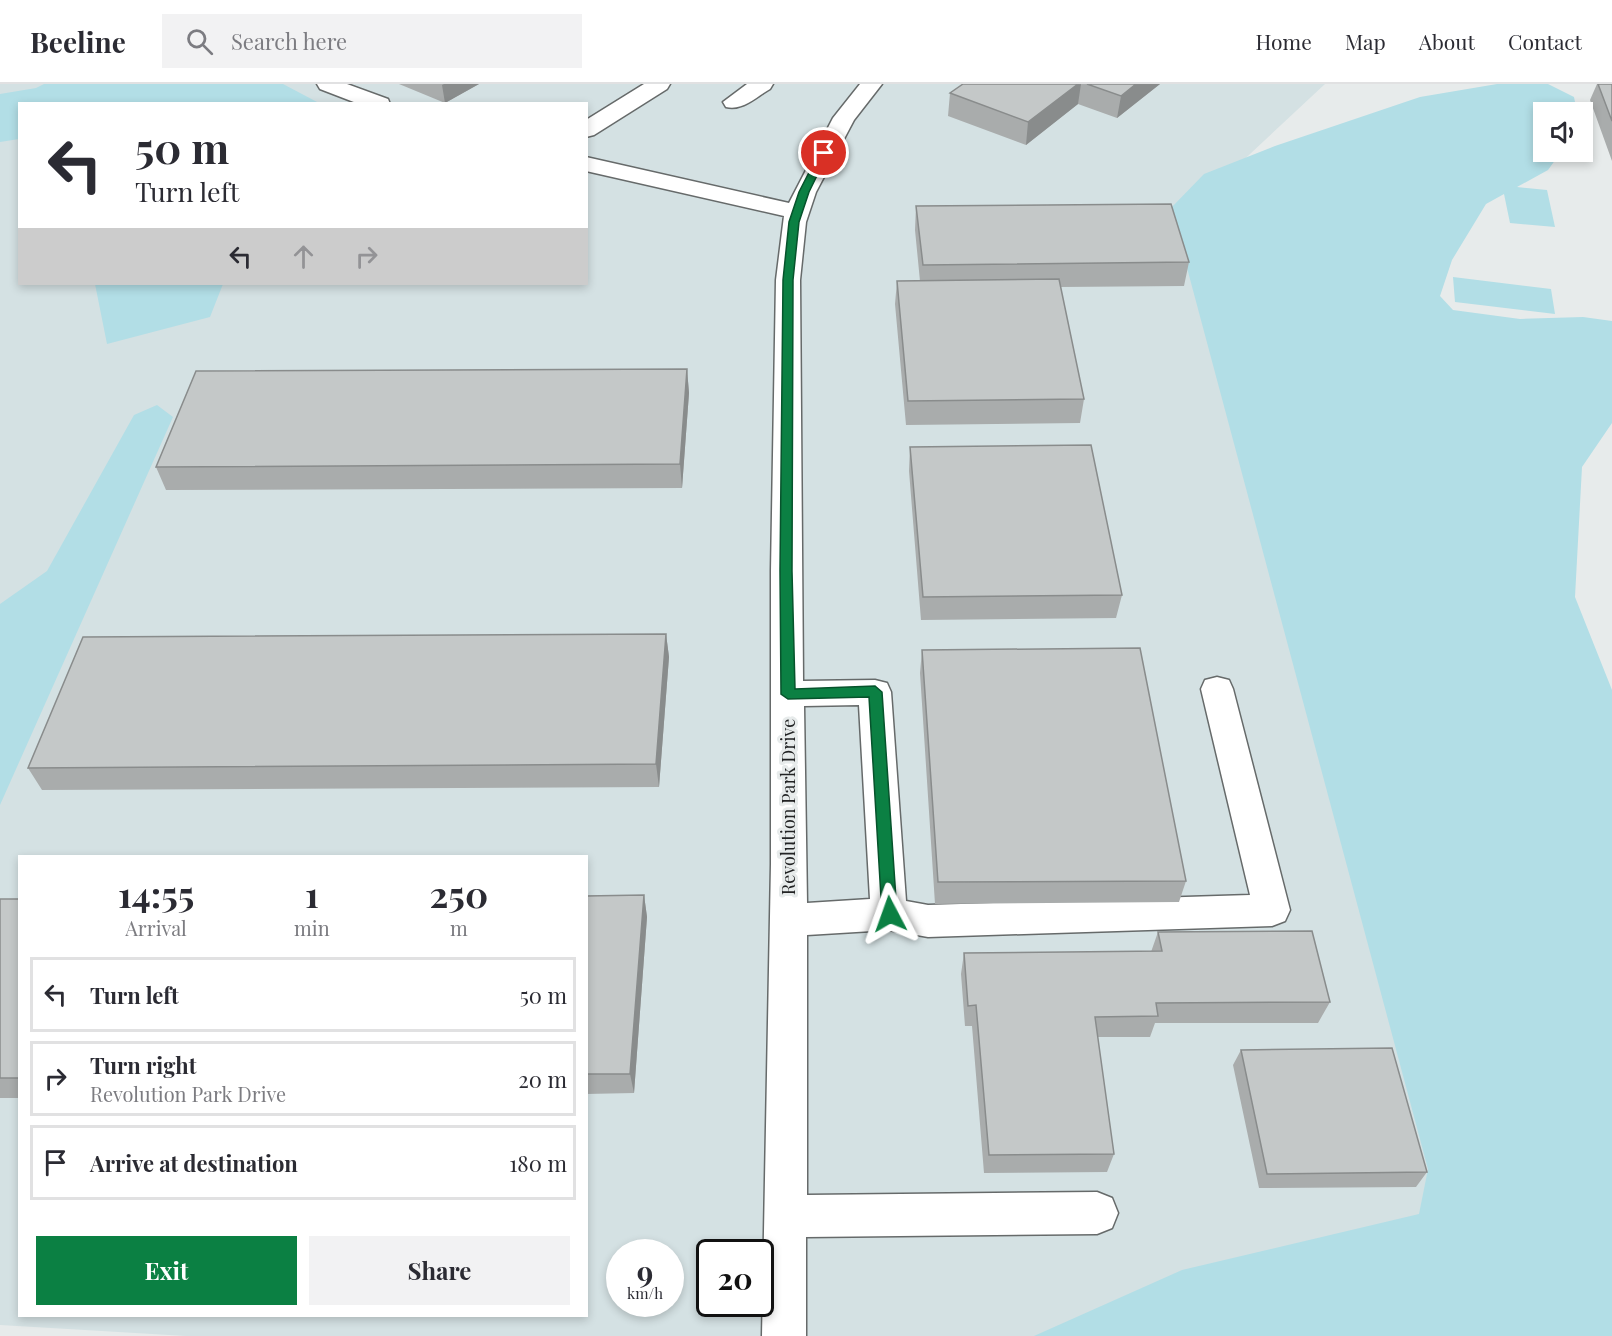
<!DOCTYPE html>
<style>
body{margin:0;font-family:"Playfair Display",serif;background:#f2f2f3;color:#2b2b33;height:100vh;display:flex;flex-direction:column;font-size:22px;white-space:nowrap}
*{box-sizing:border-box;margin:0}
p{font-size:20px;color:#7c7c81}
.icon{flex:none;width:33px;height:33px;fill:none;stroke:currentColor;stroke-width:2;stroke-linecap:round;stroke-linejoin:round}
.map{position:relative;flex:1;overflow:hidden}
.side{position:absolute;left:18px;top:771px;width:570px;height:462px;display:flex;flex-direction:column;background:#fff;border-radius:0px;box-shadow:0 3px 9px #0003}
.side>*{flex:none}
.hud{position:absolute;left:18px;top:18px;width:570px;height:183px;border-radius:0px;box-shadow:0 3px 9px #0003;background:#fff;color:#2b2b33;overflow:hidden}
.buttons{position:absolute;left:1533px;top:18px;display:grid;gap:12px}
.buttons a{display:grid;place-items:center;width:60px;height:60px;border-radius:0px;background:#fff;box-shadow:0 3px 9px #0003;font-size:30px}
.speed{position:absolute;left:606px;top:1155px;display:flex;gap:12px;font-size:30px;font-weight:700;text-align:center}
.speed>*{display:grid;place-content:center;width:78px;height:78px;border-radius:50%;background:#fff;box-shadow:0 3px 9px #0003;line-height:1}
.speed small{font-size:15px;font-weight:400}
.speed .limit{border:3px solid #111;border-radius:9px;background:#fff;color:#111}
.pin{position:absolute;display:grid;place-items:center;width:51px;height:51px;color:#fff;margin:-26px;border:3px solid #fff;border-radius:50%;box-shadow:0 2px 6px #0007}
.me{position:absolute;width:66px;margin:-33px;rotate:356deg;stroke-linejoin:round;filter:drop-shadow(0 0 4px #0008)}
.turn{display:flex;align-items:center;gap:21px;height:126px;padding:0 18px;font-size:27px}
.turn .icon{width:78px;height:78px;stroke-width:2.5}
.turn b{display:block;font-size:42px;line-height:51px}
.lanes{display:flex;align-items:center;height:57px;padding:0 18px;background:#0003;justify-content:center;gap:30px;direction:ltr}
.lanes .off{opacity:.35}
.eta{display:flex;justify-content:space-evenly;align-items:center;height:102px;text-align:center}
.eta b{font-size:36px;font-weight:700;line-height:42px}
.primary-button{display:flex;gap:12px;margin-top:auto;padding:12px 18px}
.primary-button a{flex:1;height:69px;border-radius:0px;background:#0b8043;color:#fff;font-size:24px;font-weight:700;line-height:69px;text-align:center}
.primary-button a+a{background:#f2f2f3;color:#2b2b33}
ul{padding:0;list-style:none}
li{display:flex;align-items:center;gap:18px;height:75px;margin:0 12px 9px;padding:0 6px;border:3px solid #e1e1e2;border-radius:0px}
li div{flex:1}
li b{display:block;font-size:22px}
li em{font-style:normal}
header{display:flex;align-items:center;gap:36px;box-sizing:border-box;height:84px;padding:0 30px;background:#fff;border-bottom:2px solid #e1e1e2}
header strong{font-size:28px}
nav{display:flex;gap:33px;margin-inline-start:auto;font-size:21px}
.search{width:420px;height:54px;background:#f2f2f3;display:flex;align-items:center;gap:15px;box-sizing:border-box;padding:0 21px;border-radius:0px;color:#7c7c81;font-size:22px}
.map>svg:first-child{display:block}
</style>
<header>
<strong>Beeline</strong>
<div class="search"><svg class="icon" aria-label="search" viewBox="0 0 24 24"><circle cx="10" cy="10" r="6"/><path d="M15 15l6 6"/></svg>Search here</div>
<nav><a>Home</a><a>Map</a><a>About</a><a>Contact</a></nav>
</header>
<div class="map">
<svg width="1612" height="1252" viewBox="0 0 1612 1252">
<rect width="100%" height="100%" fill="#e7ebeb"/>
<!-- built -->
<path fill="#d4e1e3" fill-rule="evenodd" d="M0,0H1325L1204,113L1467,1153L1072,1252H186L0,1241ZM20,20H586V200H20ZM20,772H586V1232H20ZM620,1168H670V1220H620ZM710,1168H760V1220H710Z"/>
<!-- green -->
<path fill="#b2dee6" d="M44,0H283L319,19L20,20L19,55L0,58V10L36,4Z
M1497,0H1548L1574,13L1577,28H1544V68H1561L1548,86L1517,103L1547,106L1555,143L1510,139L1504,110L1486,120L1452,176L1440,212L1453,226L1520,235L1583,233L1612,237V339L1582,383L1575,513L1612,606V1252H1034L1182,1186L1419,1130L1428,1085L1171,124L1204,90L1275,62L1420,13Z
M1453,193L1551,205L1555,230L1455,218Z
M95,200H223L210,233L107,260Z
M157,321L173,333L0,721V520L47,487L134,331Z"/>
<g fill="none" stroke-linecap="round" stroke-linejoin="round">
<!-- minor casing -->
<g stroke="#666a6a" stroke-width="3">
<path id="minor" d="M317,0H347L388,15L390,20H359L320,5Z
M644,0H670L667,5L594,51L586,53V36Z
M747,0H773L770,5C756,13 743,27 726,23L723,18Z
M860,0H882L854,36L816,108L806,138L800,196L803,597L875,596L887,599L891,608L906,817L928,821L1250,811L1201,605L1205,596L1217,593L1229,596L1233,605L1290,826L1285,837L1272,842L928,853L889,846L807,851V1111L1097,1108L1112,1114L1118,1129L1112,1144L1097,1150L806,1153V1252H762L771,780V487L776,196L784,132L586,87V73L789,119L833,34ZM859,621L870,815L807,819L804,622Z"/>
</g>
<!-- minor -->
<use href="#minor" fill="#fff" fill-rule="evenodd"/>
</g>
<!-- wall -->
<path fill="#a9acac" d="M399,0H479L445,19Z
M963,0H1160L1117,34L1078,20L1026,61L948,32L950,9Z
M1597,0H1612V77L1590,16Z
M916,122L1189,178L1184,202L1060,203L1084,315L1080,339L906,341L895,220L897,197H920L915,146Z
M687,285L689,309L682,404L166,406L156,383Z
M910,363L1122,511L1116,534L921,536L909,387Z
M666,550L669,573L659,703L42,706L28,684Z
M922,566L1186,797L1179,818L935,820L920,589Z
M644,811L647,833L634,1009L586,1010V812Z
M0,815H20V1014H0Z
M1158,848L1330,918L1318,939H1155L1150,953H1097L1114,1070L1107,1088L984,1089L972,942H965L961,890L964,869L1151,868Z
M1241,966L1427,1088L1416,1103L1259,1104L1233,981Z"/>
<!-- shaded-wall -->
<path fill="#898c8c" d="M444,0H479L445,19L442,1Z
M1078,0H1081L1078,20L1026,61L1028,38Z
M1136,0H1160L1117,34L1121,12Z
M687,285L689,309L682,404L680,380Z
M666,550L669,573L659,703L656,680Z
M644,811L647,833L634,1009L630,990Z"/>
<!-- building -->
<path fill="#c4c8c8" stroke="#898c8c" stroke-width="1.5" d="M963,0H1078L1028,38L950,9Z
M1087,0H1136L1121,12Z
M1598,0H1612V37Z
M1171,120L1189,178L923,181L916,122Z
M1059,195L1084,315L908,317L897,197Z
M687,285L680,380L156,383L196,287Z
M1091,361L1122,511L923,513L910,363Z
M666,550L656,680L28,684L83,553Z
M1140,564L1186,797L938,798L922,566Z
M644,811L630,990H586V812Z
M0,815H20V994H0Z
M1312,847L1330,918L1156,919L1158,932L1095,933L1114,1070L989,1071L976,921L968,922L964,869L1162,867L1158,848Z
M1392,964L1427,1088L1267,1090L1241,966Z"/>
<!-- route -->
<path fill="#0b8043" stroke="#07532c" stroke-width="1.5" d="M824,66L828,69L809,108L799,138L793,196L792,487L795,605L875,602L882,608L897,830L895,835L890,837L884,835L882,830L869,613L788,615L781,610L780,487L783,196L789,138L799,108L819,69Z"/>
<g text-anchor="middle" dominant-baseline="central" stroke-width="6" stroke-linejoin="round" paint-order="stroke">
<!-- street labels -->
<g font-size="18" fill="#222324" stroke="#e7ebeb">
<text transform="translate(788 723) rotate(-90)">Revolution Park Drive</text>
</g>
</g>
</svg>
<div class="buttons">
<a><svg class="icon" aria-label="sound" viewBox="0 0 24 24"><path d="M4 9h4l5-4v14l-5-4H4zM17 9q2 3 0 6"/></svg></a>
</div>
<div class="speed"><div>9<small>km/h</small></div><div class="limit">20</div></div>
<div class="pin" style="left:824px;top:69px;background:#d93025"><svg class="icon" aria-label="arrive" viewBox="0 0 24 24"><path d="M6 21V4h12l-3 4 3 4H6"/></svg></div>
<svg class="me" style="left:890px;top:830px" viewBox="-20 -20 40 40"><path d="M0-17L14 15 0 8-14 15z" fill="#0b8043" stroke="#fff" stroke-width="4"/></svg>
<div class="hud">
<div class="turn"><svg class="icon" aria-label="left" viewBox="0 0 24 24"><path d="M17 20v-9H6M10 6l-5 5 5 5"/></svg><div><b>50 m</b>Turn left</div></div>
<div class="lanes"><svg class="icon" aria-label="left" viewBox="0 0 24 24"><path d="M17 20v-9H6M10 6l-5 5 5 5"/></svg><svg class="icon off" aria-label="ahead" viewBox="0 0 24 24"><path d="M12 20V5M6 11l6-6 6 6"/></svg><svg class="icon off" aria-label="right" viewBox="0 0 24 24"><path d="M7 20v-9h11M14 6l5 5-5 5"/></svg></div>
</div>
<section class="side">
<div class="eta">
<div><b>14:55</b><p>Arrival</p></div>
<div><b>1</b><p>min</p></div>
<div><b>250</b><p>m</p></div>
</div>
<ul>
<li><svg class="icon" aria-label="left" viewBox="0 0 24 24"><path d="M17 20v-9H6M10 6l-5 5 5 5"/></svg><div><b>Turn left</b></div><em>50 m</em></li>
<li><svg class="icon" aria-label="right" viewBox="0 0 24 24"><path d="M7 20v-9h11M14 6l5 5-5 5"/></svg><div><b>Turn right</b><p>Revolution Park Drive</p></div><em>20 m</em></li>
<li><svg class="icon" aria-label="arrive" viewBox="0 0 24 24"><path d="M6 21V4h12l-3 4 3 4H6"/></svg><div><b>Arrive at destination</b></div><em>180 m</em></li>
</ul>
<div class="primary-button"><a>Exit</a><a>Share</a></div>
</section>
</div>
